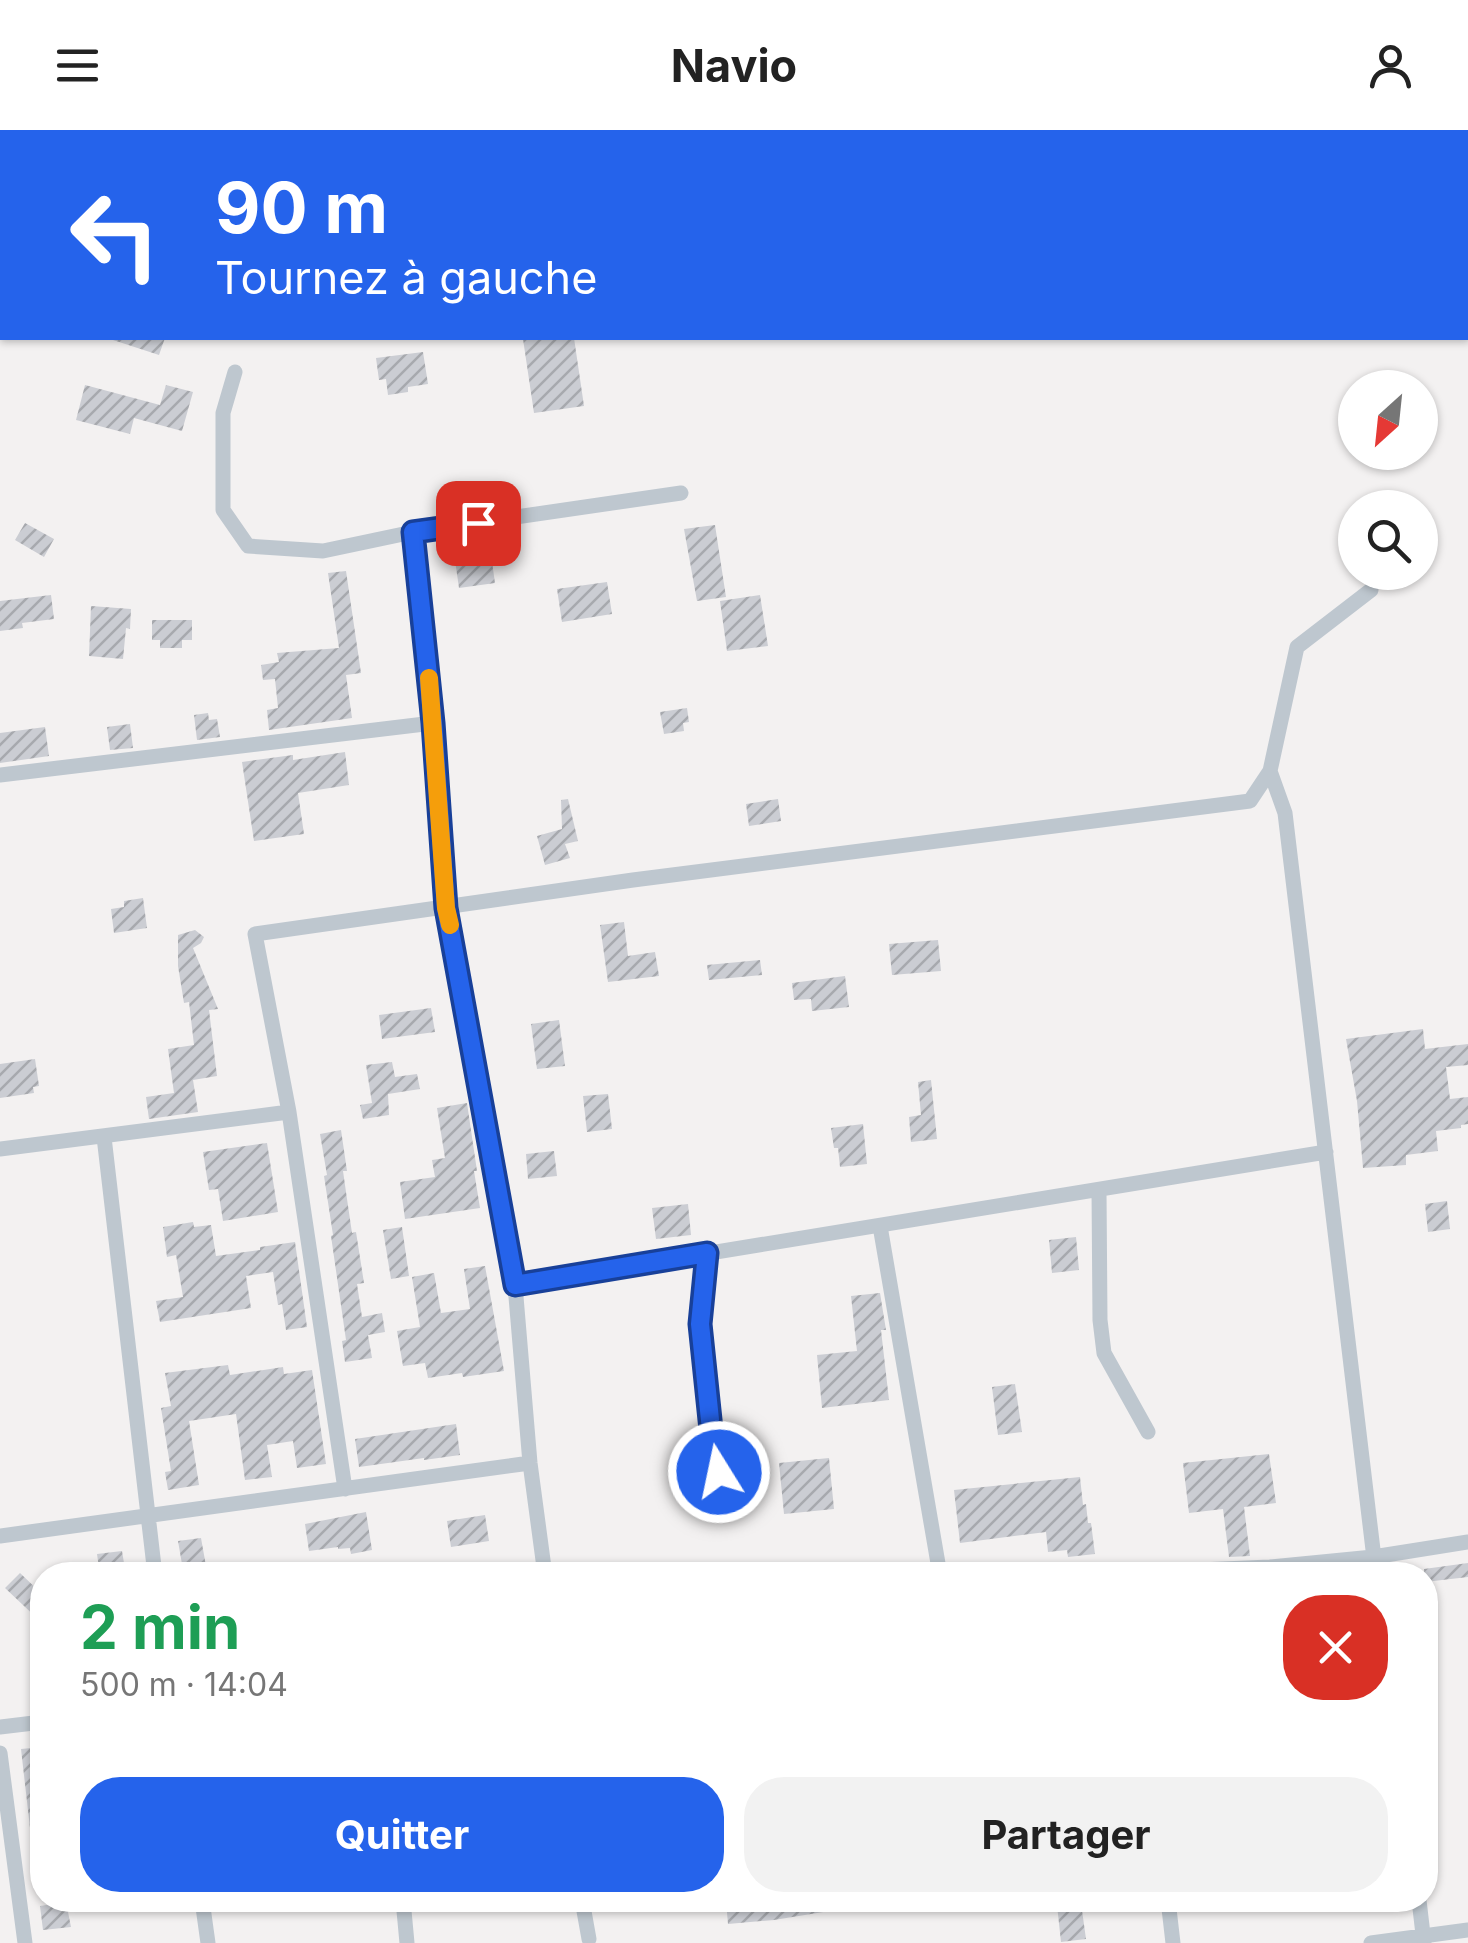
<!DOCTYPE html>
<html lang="fr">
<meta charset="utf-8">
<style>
body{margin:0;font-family:Inter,sans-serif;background:#f2f2f2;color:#222;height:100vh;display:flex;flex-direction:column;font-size:38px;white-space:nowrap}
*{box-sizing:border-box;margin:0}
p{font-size:32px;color:#767676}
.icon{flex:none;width:55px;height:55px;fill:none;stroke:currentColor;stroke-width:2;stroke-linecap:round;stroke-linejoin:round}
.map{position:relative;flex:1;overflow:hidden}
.sheet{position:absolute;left:30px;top:1432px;width:1408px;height:350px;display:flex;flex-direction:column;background:#fff;border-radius:40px;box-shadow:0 2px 8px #0004}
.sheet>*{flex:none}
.top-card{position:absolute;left:0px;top:0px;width:1470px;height:210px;box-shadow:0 2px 8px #0004;background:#2563eb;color:#fff;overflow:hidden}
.needle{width:65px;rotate:207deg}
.tools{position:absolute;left:1338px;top:240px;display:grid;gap:20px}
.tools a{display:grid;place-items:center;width:100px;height:100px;border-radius:50%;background:#fff;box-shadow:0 2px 8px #0004;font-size:50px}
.pin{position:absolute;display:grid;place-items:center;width:85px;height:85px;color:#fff;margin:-42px;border-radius:20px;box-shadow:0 5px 15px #0006}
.me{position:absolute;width:110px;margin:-55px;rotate:350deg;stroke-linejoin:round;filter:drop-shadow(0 0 8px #0008)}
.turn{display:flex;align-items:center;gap:35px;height:210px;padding:0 50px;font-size:45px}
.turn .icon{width:130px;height:130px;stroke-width:2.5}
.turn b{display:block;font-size:70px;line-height:85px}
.round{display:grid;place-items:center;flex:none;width:105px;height:105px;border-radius:40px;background:#f2f2f2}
.head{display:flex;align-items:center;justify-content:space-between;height:170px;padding:0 50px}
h1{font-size:60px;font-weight:700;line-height:75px;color:#1e9e55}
.action{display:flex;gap:20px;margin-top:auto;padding:20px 50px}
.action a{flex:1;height:115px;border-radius:40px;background:#2563eb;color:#fff;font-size:40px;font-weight:700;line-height:115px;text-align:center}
.action a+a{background:#f2f2f2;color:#222}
header{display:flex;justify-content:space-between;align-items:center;height:130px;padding:0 50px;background:#fff;font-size:45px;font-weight:700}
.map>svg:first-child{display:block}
</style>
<header><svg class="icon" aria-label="menu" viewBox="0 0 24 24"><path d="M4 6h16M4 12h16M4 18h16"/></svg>Navio<svg class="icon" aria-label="person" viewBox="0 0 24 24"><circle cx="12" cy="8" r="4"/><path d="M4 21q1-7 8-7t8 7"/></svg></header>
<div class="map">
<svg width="1468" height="1813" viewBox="0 0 1468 1813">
<defs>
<pattern id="building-hatch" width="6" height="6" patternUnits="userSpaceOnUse" patternTransform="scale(2.5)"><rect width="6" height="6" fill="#cbcdd3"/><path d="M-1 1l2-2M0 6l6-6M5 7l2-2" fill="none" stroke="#a7a9ae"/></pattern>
</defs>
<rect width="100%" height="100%" fill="#f3f1f1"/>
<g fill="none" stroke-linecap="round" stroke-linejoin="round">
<!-- stream -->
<path stroke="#8dd5ec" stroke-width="5" d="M402,0L407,2"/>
</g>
<!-- building -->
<path fill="url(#building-hatch)" d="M114,208H165L159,225L113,210Z
M542,208V210L574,208L584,276L534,283L523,209Z
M423,222L428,254L408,257V262L388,265L386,249L379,250L376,228Z
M85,255L160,275L166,255L193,262L182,301L134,288L130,304L76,290Z
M25,393L54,409L44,427L15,410Z
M715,395L726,467L697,471L684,399Z
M491,425L495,453L459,458L455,430Z
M346,441L361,543L346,545L352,588L269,600L267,580L278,578L275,549L263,550L261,535L279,532L277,523L339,518L328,443Z
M607,452L612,484L562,492L557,459Z
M51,465L54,489L22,493L23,498L0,501V471Z
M760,465L768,516L727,521L720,471Z
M91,476L131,479L130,499L126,498L123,529L89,526Z
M152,490H192V510H182V518H160V510H152Z
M687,578L689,592L683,593L684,601L664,604L660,582Z
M208,583L209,590L217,589L220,607L197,610L194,585Z
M130,594L133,618L110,620L107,597Z
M45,597L49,626L0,633V603Z
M345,622L349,655L298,663L304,704L254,711L242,632L293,625V630Z
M568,669L578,711L565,714L570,728L545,735L537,706L562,699L561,670Z
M778,669L781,691L749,696L746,674Z
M143,768L147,798L114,803L111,779L124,777V771Z
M624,792L628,826L655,822L659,846L608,852L600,795Z
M195,800L204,807L201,813L193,818L218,879L209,880L217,946L193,950L198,982L149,989L146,967L174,963L168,919L194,915L189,872L184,873L178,836V805Z
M938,810L941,841L892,845L889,814Z
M760,830L762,845L709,850L707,835Z
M845,846L849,877L812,881L811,869L794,870L792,853Z
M431,878L435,902L382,909L379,885Z
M559,890L565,936L537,939L531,894Z
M1423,899L1425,919L1468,914V935L1446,937L1450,969L1468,967V994L1461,995V998L1436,1001L1438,1021L1406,1025V1035L1363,1038L1357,971L1346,909Z
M35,929L39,956L33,957L34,963L0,968V934Z
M392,932L395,947L417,944L420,959L388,964L389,985L363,989L360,975L372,973L366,935Z
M931,950L937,1009L911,1012L909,987L921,985L918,952Z
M608,964L612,999L587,1002L583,966Z
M467,973L477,1041H474L480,1078L405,1089L400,1052L435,1047L432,1030L445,1028L437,978Z
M863,994L867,1034L840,1037L838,1018H834L831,998Z
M341,1000L347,1041H343L347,1069L352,1103L356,1102L364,1153L357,1154L362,1187L382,1183L385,1202L368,1205L372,1228L345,1232L342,1211L346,1210L331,1106L333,1105L324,1046L327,1045L320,1004Z
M267,1013L278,1082L223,1091L218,1059L209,1060L203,1022Z
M554,1021L557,1046L528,1049L526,1024Z
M1447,1071L1450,1099L1428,1102L1425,1074Z
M688,1074L691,1105L656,1109L652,1078Z
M193,1092L194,1097L211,1095L216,1126L260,1120V1117L295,1112L307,1197L286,1200L282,1174L278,1175L273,1142L246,1146L251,1178L160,1192L156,1171L183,1167L176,1125L167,1127L163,1097Z
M402,1097L409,1146L391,1149L383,1100Z
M1076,1107L1079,1140L1052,1143L1049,1110Z
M485,1136L504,1241L463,1247L462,1243L428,1248L425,1233L403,1236L397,1201L420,1197L412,1147L434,1143L441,1183L470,1179L464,1139Z
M880,1163L886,1200H881L889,1270L822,1278L817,1225L857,1221L851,1166Z
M228,1235L230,1245L283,1237L284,1244L312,1240L326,1334L297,1338L293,1311L267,1315L272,1347L245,1350L236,1284L189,1291L199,1355L168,1360L165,1342L171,1341L161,1278L171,1276L165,1243Z
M1015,1254L1022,1302L998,1305L992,1257Z
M456,1294L460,1325L424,1330V1328L359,1337L355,1309Z
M1269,1324L1276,1373L1244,1377L1250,1426L1229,1427L1223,1379L1189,1383L1183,1333Z
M829,1328L834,1379L784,1384L779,1333Z
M1080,1347L1083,1375L1086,1374L1088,1393H1091L1095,1424L1068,1427L1067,1420L1048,1422L1046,1402L960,1413L954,1360Z
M366,1382L372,1420L351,1424L350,1418L338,1419V1417L309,1421L305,1394Z
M485,1385L489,1411L451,1417L447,1391Z
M201,1408L206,1436L183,1440L178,1411Z
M122,1421L126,1445H100L97,1424Z
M1468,1433V1447L1425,1452L1424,1439Z
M20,1443L42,1464V1493L5,1458Z
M42,1617V1724H33L21,1619Z
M847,1770L848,1778L774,1790L728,1794L726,1771Z
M66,1772L71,1797L43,1800L40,1776Z
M1081,1773L1086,1809L1061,1812L1057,1775Z"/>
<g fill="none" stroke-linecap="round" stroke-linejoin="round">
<!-- street -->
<path stroke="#bec7cf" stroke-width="15" d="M235,242L223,283V380L248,416L323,421L413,402L681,363
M413,402L433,593L446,778L515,1155L530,1333L545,1445
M1270,641L1285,683L1376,1445
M0,645L433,593
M104,1007L155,1445
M0,1019L289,982
M1099,1060L1100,1190L1104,1223L1148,1302
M880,1096L940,1445
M707,1123L700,1193L712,1309L726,1376
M515,1155L1326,1022
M345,1359L289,982L255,804L633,750L1250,671L1270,641L1297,517L1371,460
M0,1406L530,1333
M1128,1445V1443L1270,1437L1373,1427L1468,1412
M0,1597L42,1592
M0,1623L25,1813
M202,1770L208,1813
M403,1770L407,1813
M582,1770L589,1809
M1168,1770L1173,1813
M1419,1770L1424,1813
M1371,1813L1468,1800"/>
</g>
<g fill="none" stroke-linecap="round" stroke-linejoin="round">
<!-- route casing -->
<g stroke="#184099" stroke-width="25">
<path id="route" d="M478,393L413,402L433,593L446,778L515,1155L707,1123L700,1194L712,1309L719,1342"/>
</g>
<!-- route -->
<use href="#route" stroke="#2563eb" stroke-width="18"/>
<!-- slow -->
<path stroke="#f59e0b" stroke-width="18" d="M429,548L446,778L450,795"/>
</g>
</svg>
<div class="tools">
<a><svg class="needle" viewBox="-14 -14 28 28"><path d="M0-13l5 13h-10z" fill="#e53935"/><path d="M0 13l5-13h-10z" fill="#767676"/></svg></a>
<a><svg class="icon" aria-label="search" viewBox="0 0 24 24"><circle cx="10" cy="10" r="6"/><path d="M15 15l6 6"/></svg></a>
</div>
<div class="pin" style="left:478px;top:393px;background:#d93025"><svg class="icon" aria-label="arrive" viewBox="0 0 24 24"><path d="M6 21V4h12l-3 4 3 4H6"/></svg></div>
<svg class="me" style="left:719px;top:1342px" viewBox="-20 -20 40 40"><circle r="17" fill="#2563eb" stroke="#fff" stroke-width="3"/><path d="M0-11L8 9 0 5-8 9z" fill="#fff"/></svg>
<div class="top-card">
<div class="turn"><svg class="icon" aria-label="left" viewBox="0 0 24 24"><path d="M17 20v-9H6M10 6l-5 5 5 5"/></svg><div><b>90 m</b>Tournez à gauche</div></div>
</div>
<section class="sheet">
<div class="head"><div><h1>2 min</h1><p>500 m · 14:04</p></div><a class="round" style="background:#d93025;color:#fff"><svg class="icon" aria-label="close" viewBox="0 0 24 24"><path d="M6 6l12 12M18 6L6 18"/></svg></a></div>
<div class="action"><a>Quitter</a><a>Partager</a></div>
</section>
</div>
